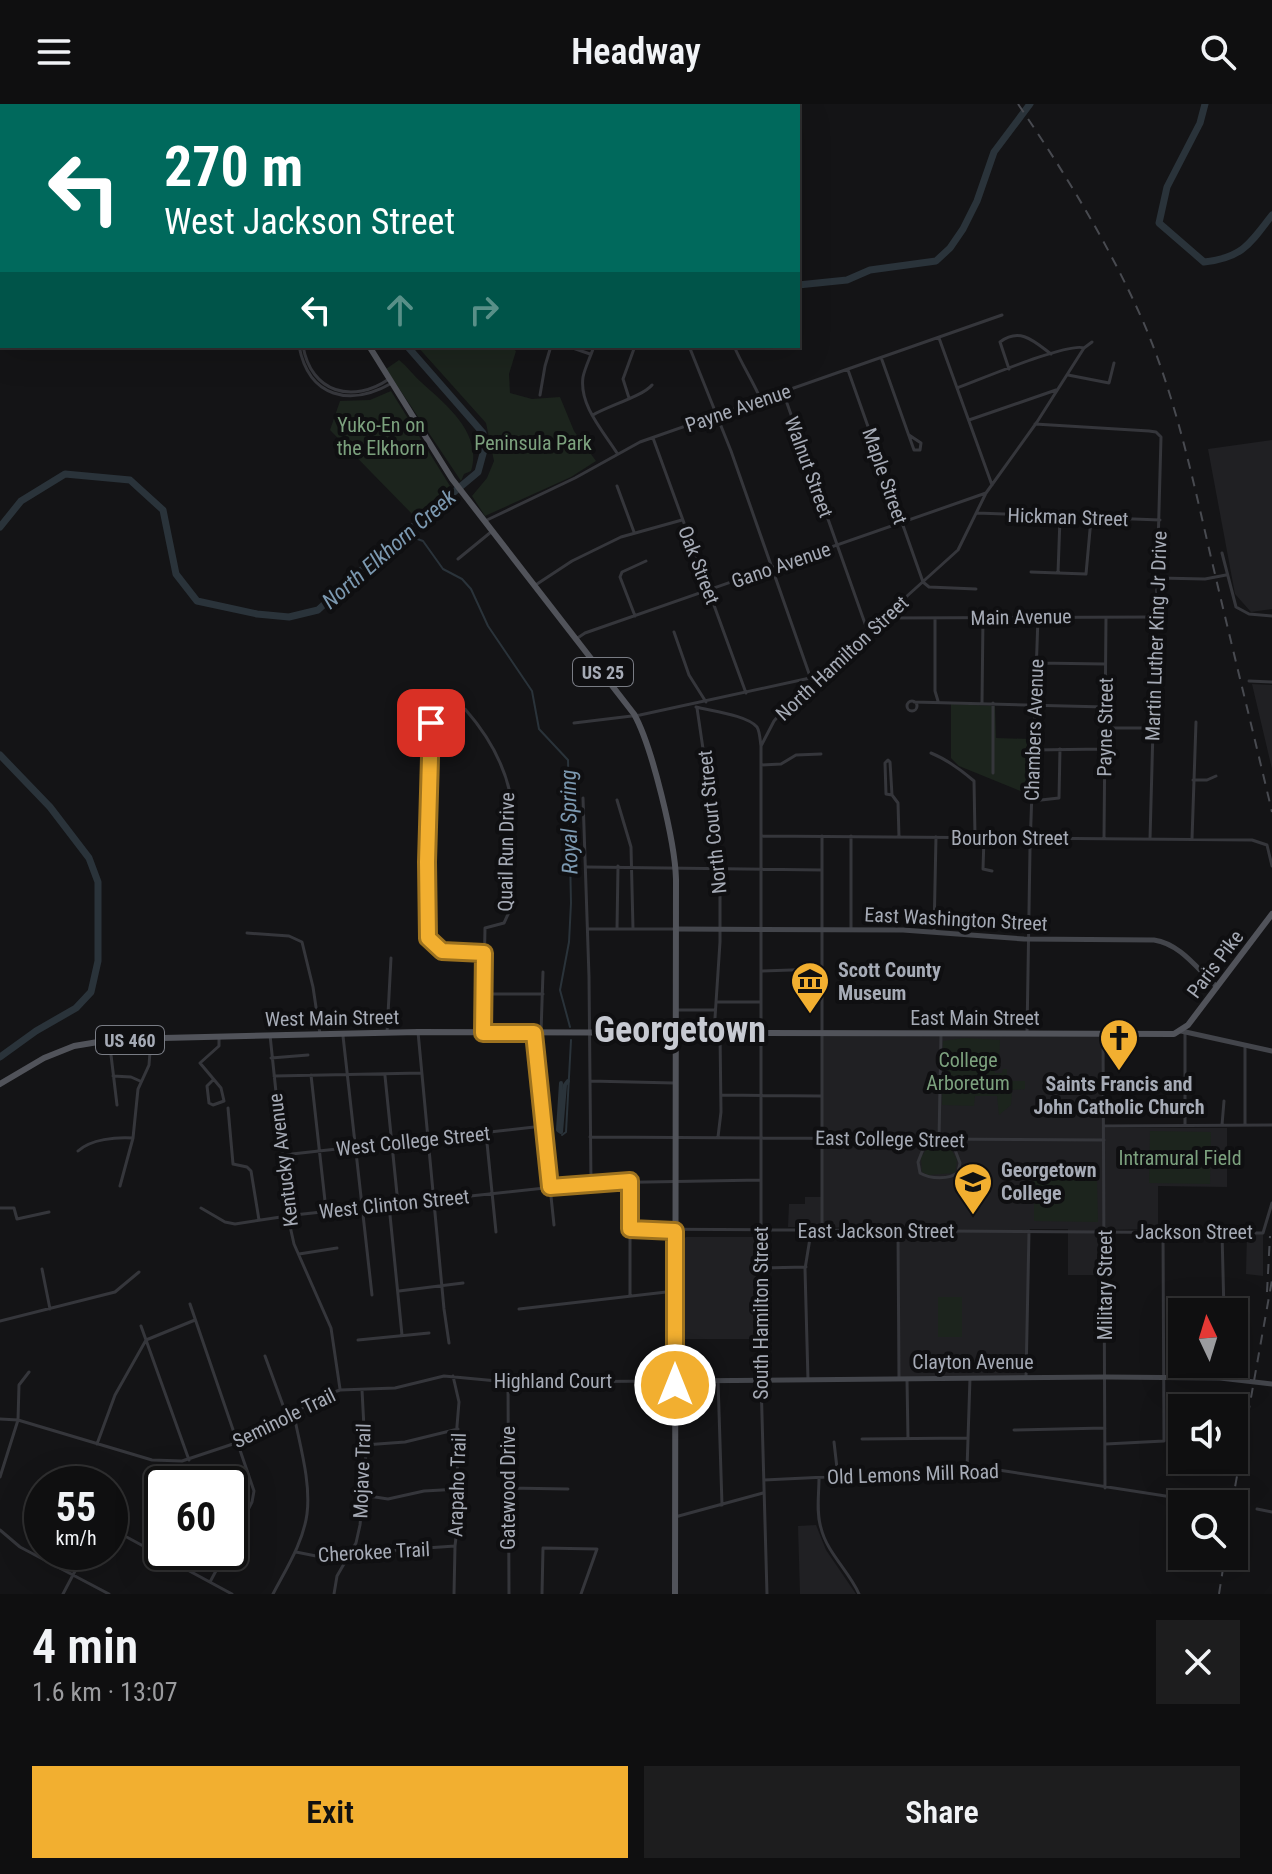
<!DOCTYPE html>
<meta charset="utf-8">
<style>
body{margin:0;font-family:"Roboto Condensed",sans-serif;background:#1d1d1e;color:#f1f3f6;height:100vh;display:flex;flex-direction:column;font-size:30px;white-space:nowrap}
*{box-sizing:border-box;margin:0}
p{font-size:26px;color:#9b9c9f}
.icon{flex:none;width:44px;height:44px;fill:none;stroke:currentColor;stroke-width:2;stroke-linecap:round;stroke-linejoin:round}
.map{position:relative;height:1490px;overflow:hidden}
.side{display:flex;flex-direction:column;background:#0f0f10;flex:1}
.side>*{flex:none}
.banner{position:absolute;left:0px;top:0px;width:800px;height:244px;box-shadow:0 8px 32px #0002,0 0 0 2px #2f2f30;background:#00695c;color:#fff;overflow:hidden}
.needle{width:52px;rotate:356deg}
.controls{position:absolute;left:1168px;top:1194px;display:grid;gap:16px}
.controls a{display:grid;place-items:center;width:80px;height:80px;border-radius:0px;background:#0f0f10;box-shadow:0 8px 32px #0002,0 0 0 2px #2f2f30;font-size:40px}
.speed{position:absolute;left:24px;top:1362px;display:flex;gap:16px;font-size:40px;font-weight:700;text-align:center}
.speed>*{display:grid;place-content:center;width:104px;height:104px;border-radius:50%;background:#0f0f10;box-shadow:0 8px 32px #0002,0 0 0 2px #2f2f30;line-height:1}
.speed small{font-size:20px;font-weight:400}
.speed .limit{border:4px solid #111;border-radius:12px;background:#fff;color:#111}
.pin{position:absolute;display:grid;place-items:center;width:68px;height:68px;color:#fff;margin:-34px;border-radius:16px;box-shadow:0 4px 12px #0006}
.me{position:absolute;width:88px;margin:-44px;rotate:0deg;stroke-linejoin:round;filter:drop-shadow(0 0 6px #0008)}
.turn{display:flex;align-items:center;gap:28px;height:168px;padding:0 32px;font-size:36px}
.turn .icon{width:104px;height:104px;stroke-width:2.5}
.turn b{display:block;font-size:56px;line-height:68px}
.lanes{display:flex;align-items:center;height:76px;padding:0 32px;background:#0003;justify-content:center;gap:40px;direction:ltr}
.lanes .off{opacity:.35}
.round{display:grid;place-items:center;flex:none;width:84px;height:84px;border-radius:0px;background:#1d1d1e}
.headline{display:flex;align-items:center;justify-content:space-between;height:136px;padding:0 32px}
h1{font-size:48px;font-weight:600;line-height:60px}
.cta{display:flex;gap:16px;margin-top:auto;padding:16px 32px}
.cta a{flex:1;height:92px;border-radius:0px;background:#f2af30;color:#111;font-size:32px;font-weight:600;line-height:92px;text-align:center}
.cta a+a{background:#1d1d1e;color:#f1f3f6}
header{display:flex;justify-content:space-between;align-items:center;height:104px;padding:0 32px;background:#0f0f10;font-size:36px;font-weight:600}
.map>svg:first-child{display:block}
</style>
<header><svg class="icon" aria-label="menu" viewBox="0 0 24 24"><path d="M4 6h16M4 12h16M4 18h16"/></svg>Headway<svg class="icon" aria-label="search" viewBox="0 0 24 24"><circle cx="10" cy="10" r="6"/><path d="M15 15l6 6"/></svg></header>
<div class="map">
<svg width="1272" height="1490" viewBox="0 0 1272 1490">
<rect width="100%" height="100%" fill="#141416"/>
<!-- built -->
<path fill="#202023" d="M1272,336V505L1251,508L1235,490L1208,345Z
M1252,580L1272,581V665Z
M821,932H1102V1024H1227V1083L1158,1082V1125L1102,1126V1171H1068V1125H1028L1026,1272L900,1273L899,1124L788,1123L789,1100H805V1093H822Z
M1247,1129H1263V1172L1246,1170Z
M686,1133H756L757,1235H679V1139Z
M816,1421L826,1446L856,1490H800L798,1422Z"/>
<!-- green -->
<path fill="#1c241d" d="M417,242H509L516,247L509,270L510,289L532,295L560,293L574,327L596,357L571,373L485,412L472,392L487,374L494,357L486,319Z
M399,256C407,262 413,271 421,278C445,300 483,329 471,367L464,370L461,377L386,265Z
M391,287L450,382L414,412L330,326L340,297L370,296Z
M951,600L995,602L996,634L1029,635L1028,690L959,662L951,654Z
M964,934L1000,936L999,957L993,963L995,969H1002L1003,965H1007V977H1025V985L1012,986L1011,1001L999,1011L997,992H975L974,1002L942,1001L943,937Z
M1150,1027L1211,1028L1210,1080L1149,1079Z
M930,1039H948L957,1056L955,1069L928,1071L922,1068L921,1054Z
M1034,1070L1094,1072L1097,1078L1098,1118L1034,1117Z
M938,1193H962V1233H938Z"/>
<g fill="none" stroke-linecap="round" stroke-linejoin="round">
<!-- stream -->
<path stroke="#2a333a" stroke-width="2" d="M247,0L249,2
M404,430L423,437L443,465L462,475L471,485L488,522L532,587L539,625L568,656L571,799L569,838L560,886L570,923
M562,1031L566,1028L571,936"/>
<!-- canal -->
<path stroke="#2a333a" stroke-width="4" d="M561,979L558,1026L561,1028L565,981L568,977"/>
<!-- river -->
<path stroke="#2a333a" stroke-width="7" d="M480,0L481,2
M1205,0L1200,19L1167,83L1159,119L1204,158C1242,154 1250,140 1272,111
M297,2L299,0
M798,181L847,176L870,166L936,157L950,144L963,125L977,97L994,48L1030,0
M0,423L21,397L65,370L130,376L163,406L176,470L197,497L257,510L289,513L318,506L368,460L478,368L484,346L483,329L407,242
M0,651L50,703L89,754L98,778V857L91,888L76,904L36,927L0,953"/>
<!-- street -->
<path stroke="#35363b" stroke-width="3" d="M939,234L992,381
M299,242C309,294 350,303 392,279
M303,242C311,289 353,300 389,275
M567,242L590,250
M594,242C591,252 585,263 583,273C579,301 603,327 617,349
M689,242L731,347L812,578
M734,242C742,261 753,277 761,296
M882,256L914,346H920L921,339L909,331
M1009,265L1000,238C1020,223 1034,237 1051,250
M848,266L923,478L929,483L976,485
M1068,271L1109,279L1114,259
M957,284C979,276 1068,238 1084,244
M783,288L868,528
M540,291L545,262L551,242
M629,294L623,275L635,242
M593,311C608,302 643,292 652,281
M969,316L1056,286
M1035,320L1149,327L1156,328L1161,333L1150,735
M653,334L746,589
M617,382L634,428
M977,409L1160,416
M487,416L575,374L640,338L1002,211
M1222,449L1236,503L1249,510L1272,512
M458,455L491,428
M1031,468L1086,470L1091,415
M1058,469L1060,414
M1159,474L1205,475L1226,471
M534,482L572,457L621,433L682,416
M635,512L620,473L622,468L646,457
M886,514L1158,513
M935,514V587L938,597
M674,528L689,571L706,598
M576,535L585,529L986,389
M1037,559L1105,560
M1249,577L1272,578
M907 602a5 5 0 1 1 10 0a5 5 0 1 1-10 0Z
M914,598L1105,603
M982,598L983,514
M993,599V669
M696,603C711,607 747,611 757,623C760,628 760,636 761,642
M697,604L720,760V838L714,929
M574,619L640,611L810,574
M1105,624H1153
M1033,646L1104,645
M931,649C948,656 960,665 974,677L975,732
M888,656L890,658L892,691L886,690L885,659Z
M761,661L781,660L796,651L821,650
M1193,676H1207L1216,672
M892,691L898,699L899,733
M583,694L589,873L591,1079
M617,696L631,743L633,825
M1032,697L1059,694L1060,645
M761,732L1252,736L1267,741L1272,762
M851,732V824
M984,734L983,765L992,767
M1104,734L1106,514
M1192,735L1196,618
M587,763L822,766
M588,825H675
M617,825L618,762
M934,828L936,733
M247,829L289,832L302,838L313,883L320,930
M761,867L821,865
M483,890H543
M717,898H760
M678,906H714
M418,928L444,1205L449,1239
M483,928L485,824L504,819L510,806V689C503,657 487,630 465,605C449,598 437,603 431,619L427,829C436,854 462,849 484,849
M387,929L391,854
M541,929L543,868
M1185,929V1021
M534,930L554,1121
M1027,930L1030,745L1038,513
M270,931L290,1122L294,1140L331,1224L340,1285
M1103,931L1105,1384
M343,932L372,1191
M111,951L117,1001
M271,954L308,951
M311,971L326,1106
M113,972L131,973L140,977
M274,972L422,969
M385,972L398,1100
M213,976L207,982L209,999L213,1001L224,997L221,984L200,959L219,942V933
M590,977L674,979
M721,991L821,992
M228,1004L233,1060L247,1063L251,1067L259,1116
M1222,1021L1224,997
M1245,1021V941
M1104,1022L1272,1021
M486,1029L496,1128
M590,1033L1104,1036
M718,1033L721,1008L720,929
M927,1035L918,1058L920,1069C930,1075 950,1076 958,1068L960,1059L951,1035
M939,1035L941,931
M78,1047C91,1035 116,1033 133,1034
M283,1051L543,1022
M630,1077V1192
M120,1082L133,1034L138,985L149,961L151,935
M389,1101L402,1231
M0,1104H14L17,1115L49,1108
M201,1104L225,1118L235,1120L294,1111L591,1079L761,1076
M630,1125L1263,1129L1272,1099
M822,1126V732
M898,1127L899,1275
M1222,1129L1224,1208
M299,1150L337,1144
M761,1164L806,1163
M42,1165L50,1205
M399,1187L463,1179
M190,1200L254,1387L252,1398L230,1441
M519,1205L675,1187
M0,1217L115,1188L139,1168
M141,1222L189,1356
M358,1236L429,1229
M265,1252L288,1315
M1224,1260L1225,1275
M453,1272L459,1298L455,1346L461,1391L455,1442L454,1490
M1026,1274L1029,1127
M907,1275L908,1335
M718,1276L722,1401
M808,1276L805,1165L811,1128
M508,1278L509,1490
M0,1315L18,1316L152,1356L182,1357L239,1338L268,1327L317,1294L340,1286L395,1284L444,1272L508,1278L675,1277
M1014,1326L1105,1324
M862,1335L968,1334
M834,1338L838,1373
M97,1340L115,1291L146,1236L195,1216
M1106,1340L1164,1337L1163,1128
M364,1341L405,1338L458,1325
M967,1365L970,1274
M0,1373L18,1316L19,1281L29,1268
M819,1374C819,1390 816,1409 821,1424C827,1449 849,1467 859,1490
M764,1376L992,1365L1204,1398
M508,1384L568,1385
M362,1391L388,1395L424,1387L460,1385
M1257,1405L1272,1408
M675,1413L763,1389
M110,1424L232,1490
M0,1426L20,1443L109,1490
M296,1448L326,1454L369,1448L455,1442
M210,1478L226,1448
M63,1490L85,1448
M273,1490C286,1465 303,1439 307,1410C311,1378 300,1342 294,1311
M334,1490L337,1472L356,1439L360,1421L366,1362L362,1286
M542,1490L543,1444L597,1445L581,1490
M767,1490L761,1276V642L774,617L793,595L958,446L986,389L1037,318L1084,244L1092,238"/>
<!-- secondary -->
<path stroke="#43454b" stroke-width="5" d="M675,825L903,826L1024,835L1154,836C1181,840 1198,866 1217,883
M1181,927L1272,947
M675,1277L1106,1273L1220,1274L1272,1280"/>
<!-- primary -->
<path stroke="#51535a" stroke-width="6" d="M215,0L216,2
M369,242L452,375L634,610C652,642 675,738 676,775L675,1490
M0,980L44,954L74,942L104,937L163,934L418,928L1174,930L1188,921L1272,810"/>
<!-- rail -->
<path stroke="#484a50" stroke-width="2" stroke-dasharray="10 8" stroke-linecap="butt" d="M1018,0C1065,69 1108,139 1142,215C1177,295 1194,382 1214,466C1233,547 1253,627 1272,708
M1267,1188L1270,1132
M1232,1400L1272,1176
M1219,1490L1225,1452"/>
</g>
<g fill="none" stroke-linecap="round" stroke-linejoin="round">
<!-- route casing -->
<g stroke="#9d721f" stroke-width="20">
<path id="route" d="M431,619L427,758L428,834L442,847L484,849L483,929H534L550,1083L630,1077V1125L675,1127V1281"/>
</g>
<!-- route -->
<use href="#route" stroke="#f2af30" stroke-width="14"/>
</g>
<!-- icons -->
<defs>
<g id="museum-pin" transform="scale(2)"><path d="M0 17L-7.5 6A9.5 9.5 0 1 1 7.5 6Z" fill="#f2af30" stroke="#0f0f11"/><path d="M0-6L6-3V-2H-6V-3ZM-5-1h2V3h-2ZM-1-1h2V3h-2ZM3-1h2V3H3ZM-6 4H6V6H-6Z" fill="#111"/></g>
<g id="church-pin" transform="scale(2)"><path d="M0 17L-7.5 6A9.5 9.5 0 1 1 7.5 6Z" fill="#f2af30" stroke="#0f0f11"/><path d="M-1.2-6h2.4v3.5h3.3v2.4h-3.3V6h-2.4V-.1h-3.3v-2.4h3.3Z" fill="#111"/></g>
<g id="university-pin" transform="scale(2)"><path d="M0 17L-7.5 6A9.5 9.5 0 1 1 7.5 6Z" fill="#f2af30" stroke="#0f0f11"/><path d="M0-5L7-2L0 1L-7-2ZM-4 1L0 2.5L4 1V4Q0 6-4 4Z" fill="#111"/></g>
</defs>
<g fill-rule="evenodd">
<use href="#museum-pin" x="810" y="877"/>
<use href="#church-pin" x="1119" y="934"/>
<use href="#university-pin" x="973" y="1078"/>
</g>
<g text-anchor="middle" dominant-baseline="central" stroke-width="8" stroke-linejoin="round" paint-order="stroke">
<!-- shield labels -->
<g fill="#0f0f11" stroke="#797c84" stroke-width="2">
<rect x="573" y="554" width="60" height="28" rx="6"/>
<rect x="96" y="922" width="68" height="28" rx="6"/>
</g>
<g font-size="18" font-weight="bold" fill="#a6abb6">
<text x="603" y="568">US 25</text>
<text x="130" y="936">US 460</text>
</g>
<!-- street labels -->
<g font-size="20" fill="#a6abb6" stroke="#0f0f11">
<text transform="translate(738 304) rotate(-19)">Payne Avenue</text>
<text transform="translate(809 363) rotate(70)">Walnut Street</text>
<text transform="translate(885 372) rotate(71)">Maple Street</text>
<text transform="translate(1068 413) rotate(2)">Hickman Street</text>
<text transform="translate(699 461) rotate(69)">Oak Street</text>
<text transform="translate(781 461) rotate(-19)">Gano Avenue</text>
<text transform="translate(1021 513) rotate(-1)">Main Avenue</text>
<text transform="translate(1156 532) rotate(-88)">Martin Luther King Jr Drive</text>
<text transform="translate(842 554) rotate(-43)">North Hamilton Street</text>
<text transform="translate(1105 623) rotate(-89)">Payne Street</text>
<text transform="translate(1034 626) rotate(-88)">Chambers Avenue</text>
<text transform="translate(712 718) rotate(-96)">North Court Street</text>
<text x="1010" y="734">Bourbon Street</text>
<text transform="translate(506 748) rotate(-89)">Quail Run Drive</text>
<text transform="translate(956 815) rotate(3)">East Washington Street</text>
<text transform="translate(1215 860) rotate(-53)">Paris Pike</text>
<text transform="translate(332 914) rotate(-1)">West Main Street</text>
<text x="975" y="914">East Main Street</text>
<text transform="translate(890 1035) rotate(1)">East College Street</text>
<text transform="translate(413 1037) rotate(-6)">West College Street</text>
<text transform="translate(283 1056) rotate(-97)">Kentucky Avenue</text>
<text transform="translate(394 1100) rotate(-6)">West Clinton Street</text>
<text x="876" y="1127">East Jackson Street</text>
<text x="1194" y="1128">Jackson Street</text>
<text transform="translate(1105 1181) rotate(-90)">Military Street</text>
<text transform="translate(761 1209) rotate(-90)">South Hamilton Street</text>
<text x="973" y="1258">Clayton Avenue</text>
<text x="553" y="1277">Highland Court</text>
<text transform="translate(284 1314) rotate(-26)">Seminole Trail</text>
<text transform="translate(362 1367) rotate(-88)">Mojave Trail</text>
<text transform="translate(913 1370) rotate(-2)">Old Lemons Mill Road</text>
<text transform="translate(457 1381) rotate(-88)">Arapaho Trail</text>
<text transform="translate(508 1384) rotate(-90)">Gatewood Drive</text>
<text transform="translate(374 1448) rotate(-3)">Cherokee Trail</text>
</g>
<!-- park labels -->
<g font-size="20" fill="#7ca17e" stroke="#0f0f11">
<text x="381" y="321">Yuko-En on<tspan x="381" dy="23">the Elkhorn</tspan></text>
<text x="533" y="339">Peninsula Park</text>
<text x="968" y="956">College<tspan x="968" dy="23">Arboretum</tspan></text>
<text x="1180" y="1054">Intramural Field</text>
</g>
<!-- poi labels -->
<g font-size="20" font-weight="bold" fill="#a6abb6" stroke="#0f0f11" text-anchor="start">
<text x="838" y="866">Scott County<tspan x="838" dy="23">Museum</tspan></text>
<text x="1119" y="980" text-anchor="middle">Saints Francis and<tspan x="1119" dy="23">John Catholic Church</tspan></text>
<text x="1001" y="1066">Georgetown<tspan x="1001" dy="23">College</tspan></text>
</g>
<!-- water labels -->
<g font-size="22" font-style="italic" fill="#7c99b1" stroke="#0f0f11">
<text transform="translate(389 445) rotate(-41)">North Elkhorn Creek</text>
<text transform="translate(569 718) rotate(-91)">Royal Spring</text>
</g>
<!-- town labels -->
<g font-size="36" font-weight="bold" fill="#c7cad2" stroke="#0f0f11">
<text x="680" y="926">Georgetown</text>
</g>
</g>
</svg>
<div class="controls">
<a><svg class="needle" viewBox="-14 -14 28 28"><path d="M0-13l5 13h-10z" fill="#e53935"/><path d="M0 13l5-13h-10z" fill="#9b9c9f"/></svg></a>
<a><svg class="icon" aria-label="sound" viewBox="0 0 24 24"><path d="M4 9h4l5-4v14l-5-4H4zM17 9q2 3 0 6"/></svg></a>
<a><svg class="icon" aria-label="search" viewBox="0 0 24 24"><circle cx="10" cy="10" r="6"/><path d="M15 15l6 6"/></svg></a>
</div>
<div class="speed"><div>55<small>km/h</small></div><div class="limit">60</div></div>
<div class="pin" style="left:431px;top:619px;background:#d93025"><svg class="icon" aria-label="arrive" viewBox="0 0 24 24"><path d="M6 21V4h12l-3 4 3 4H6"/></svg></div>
<svg class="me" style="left:675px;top:1281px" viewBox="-20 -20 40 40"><circle r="17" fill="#f2af30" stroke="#fff" stroke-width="3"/><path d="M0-11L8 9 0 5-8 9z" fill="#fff"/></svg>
<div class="banner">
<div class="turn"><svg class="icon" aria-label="left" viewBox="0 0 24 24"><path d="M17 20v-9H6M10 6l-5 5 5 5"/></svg><div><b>270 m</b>West Jackson Street</div></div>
<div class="lanes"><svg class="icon" aria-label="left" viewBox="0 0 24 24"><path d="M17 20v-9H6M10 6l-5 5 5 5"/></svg><svg class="icon off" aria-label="ahead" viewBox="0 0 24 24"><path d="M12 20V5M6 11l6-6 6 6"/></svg><svg class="icon off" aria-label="right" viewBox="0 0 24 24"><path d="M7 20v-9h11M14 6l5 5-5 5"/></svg></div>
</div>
</div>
<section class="side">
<div class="headline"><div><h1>4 min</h1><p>1.6 km · 13:07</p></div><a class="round"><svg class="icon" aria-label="close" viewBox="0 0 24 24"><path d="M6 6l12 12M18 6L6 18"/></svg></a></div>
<div class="cta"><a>Exit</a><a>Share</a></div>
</section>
